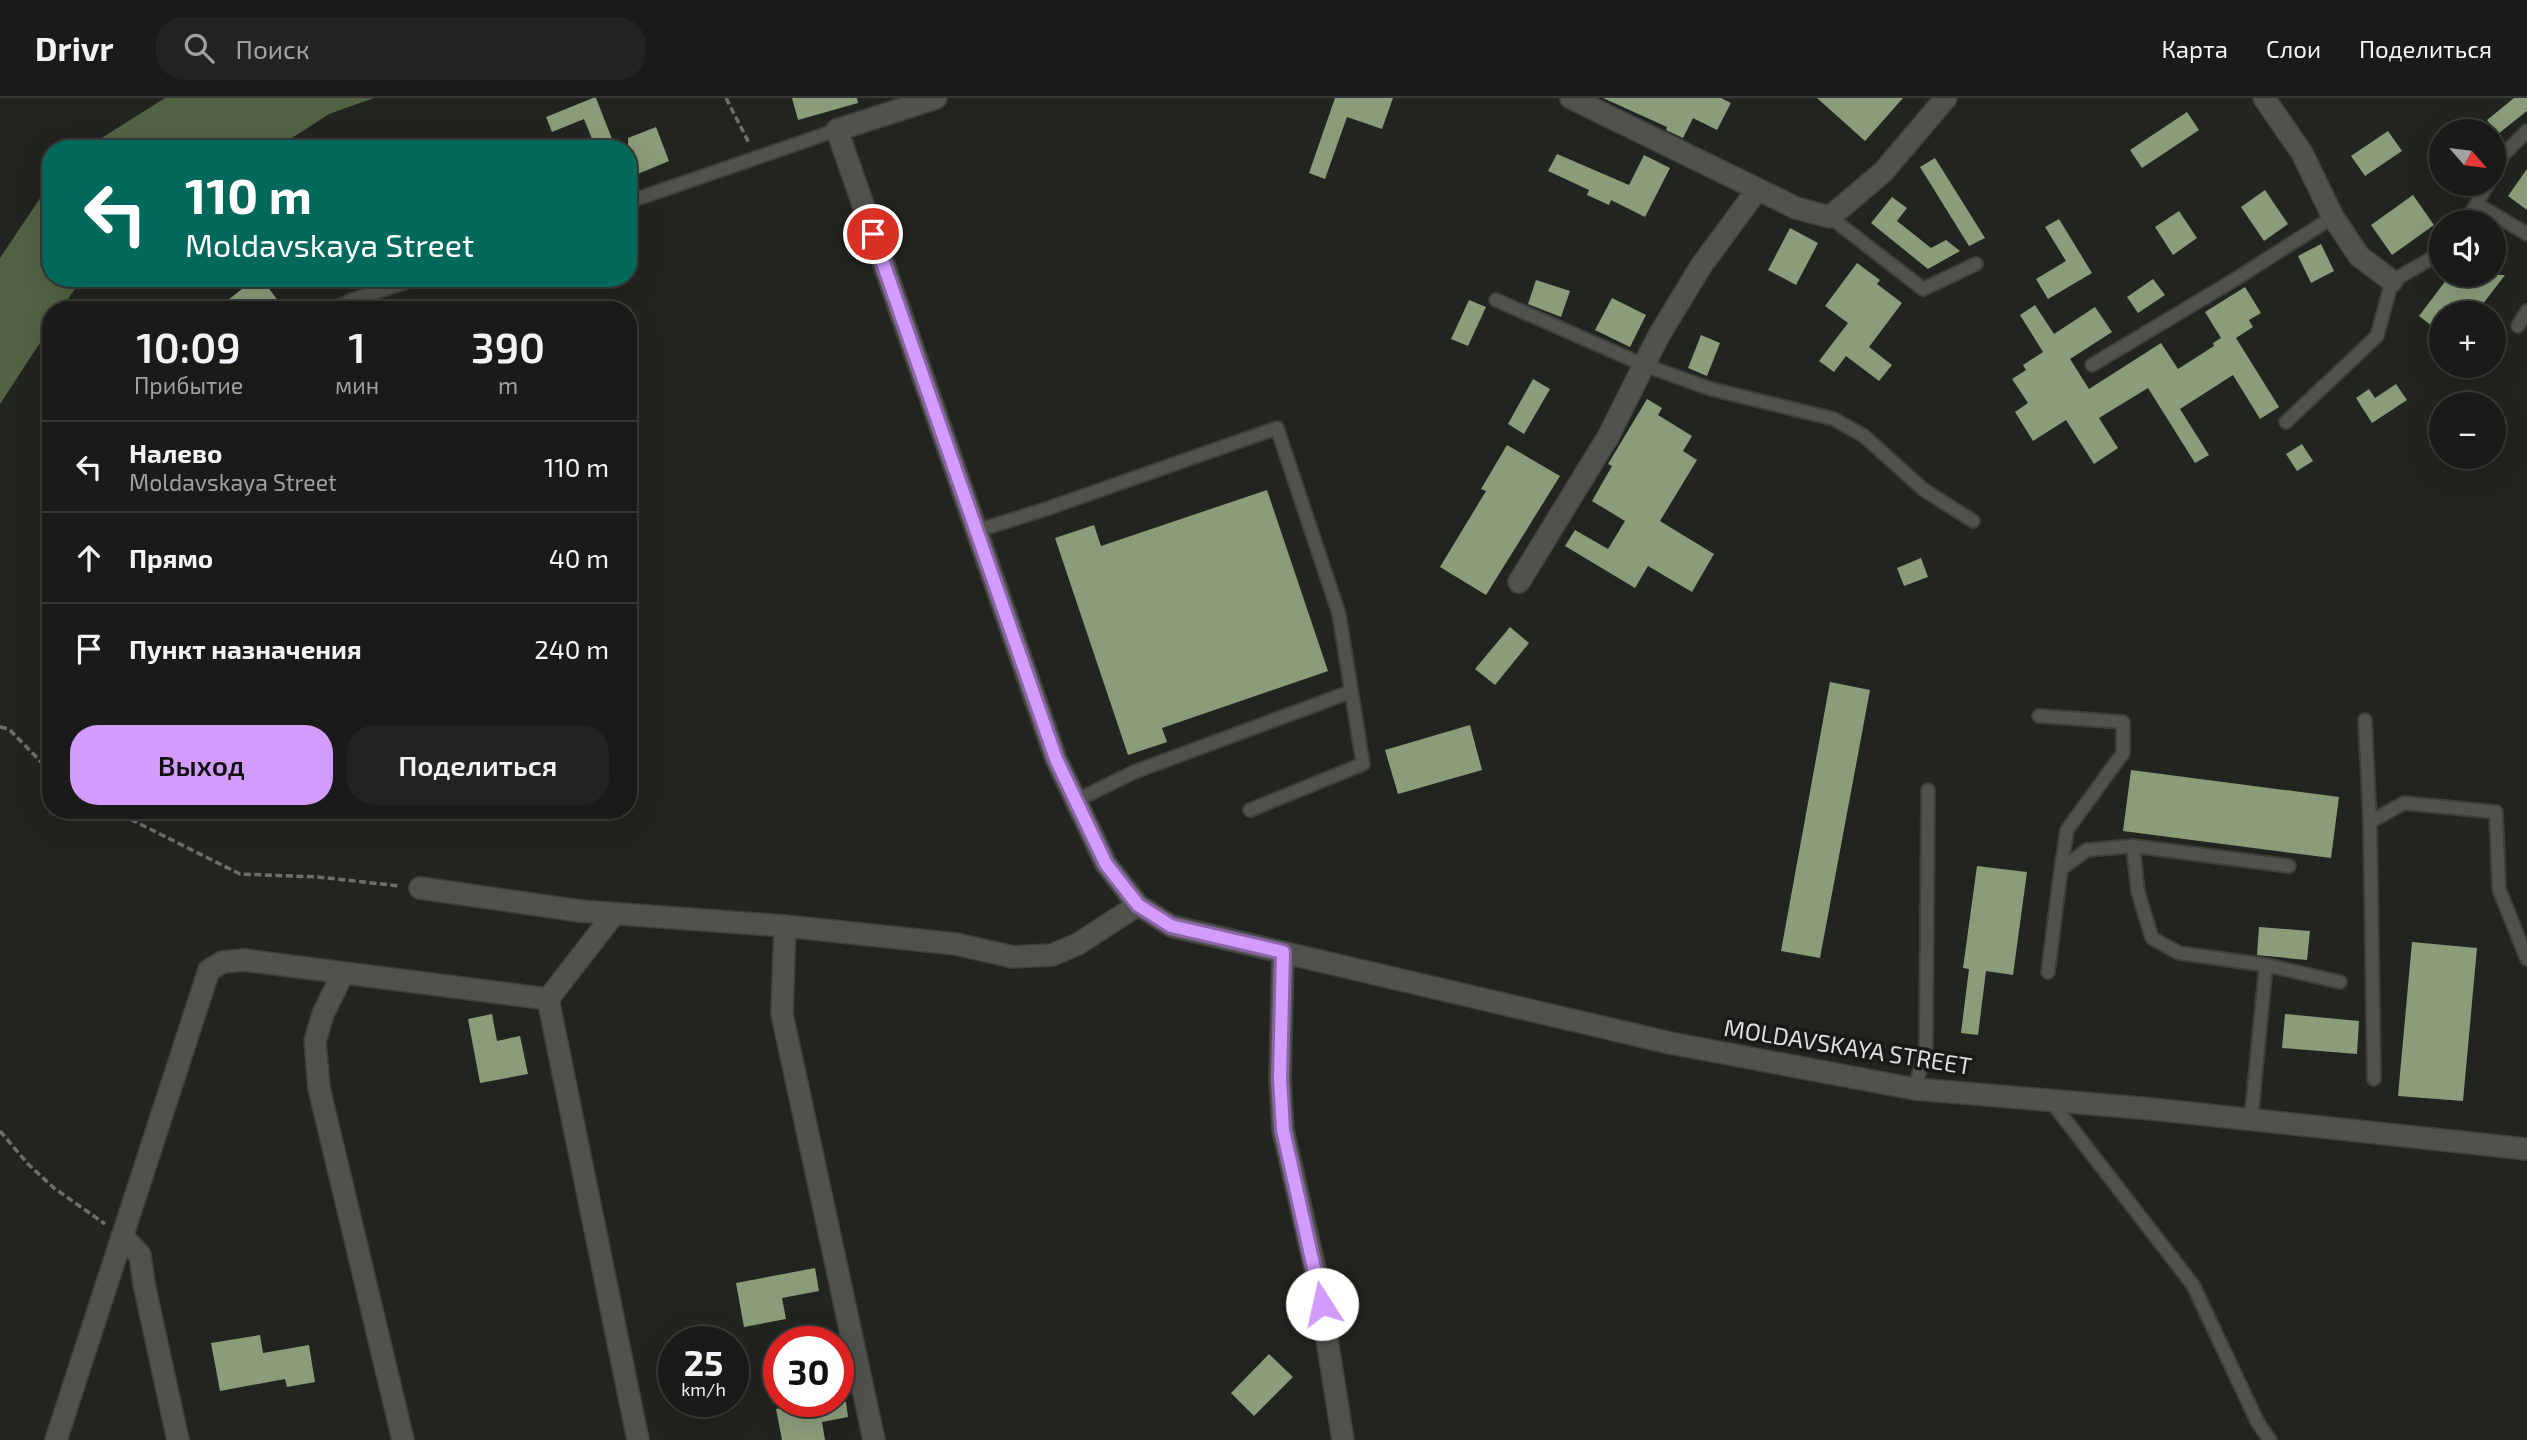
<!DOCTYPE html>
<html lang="ru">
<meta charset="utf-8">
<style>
body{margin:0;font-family:"Exo 2",sans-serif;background:#232421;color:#f1f3f6;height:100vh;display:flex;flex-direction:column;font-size:26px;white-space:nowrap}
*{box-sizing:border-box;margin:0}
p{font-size:23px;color:#9fa1a2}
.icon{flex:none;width:38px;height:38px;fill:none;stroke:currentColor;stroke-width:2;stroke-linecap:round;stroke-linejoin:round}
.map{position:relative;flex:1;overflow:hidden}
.side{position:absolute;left:42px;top:203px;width:595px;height:518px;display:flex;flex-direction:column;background:#1a1b18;border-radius:28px;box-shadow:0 7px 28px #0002,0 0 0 2px #383937}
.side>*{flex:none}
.guide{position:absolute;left:42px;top:42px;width:595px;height:147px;border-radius:28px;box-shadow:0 7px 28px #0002,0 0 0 2px #383937;background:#00695c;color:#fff;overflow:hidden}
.needle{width:46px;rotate:118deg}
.tools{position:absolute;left:2429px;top:21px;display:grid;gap:14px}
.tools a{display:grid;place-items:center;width:77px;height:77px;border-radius:50%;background:#1a1b18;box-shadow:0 7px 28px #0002,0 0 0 2px #383937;font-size:35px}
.speed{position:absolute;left:658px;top:1228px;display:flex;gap:14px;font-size:35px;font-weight:700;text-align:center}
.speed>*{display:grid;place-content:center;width:91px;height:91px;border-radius:50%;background:#1a1b18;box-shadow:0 7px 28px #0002,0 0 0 2px #383937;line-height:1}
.speed small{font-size:18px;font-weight:400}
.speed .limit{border:10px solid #d22;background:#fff;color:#111}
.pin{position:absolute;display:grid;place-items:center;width:60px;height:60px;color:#fff;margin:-30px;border:4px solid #fff;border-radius:50%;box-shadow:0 2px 7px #0007}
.me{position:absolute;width:77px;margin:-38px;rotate:350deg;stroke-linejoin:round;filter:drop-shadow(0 0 5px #0008)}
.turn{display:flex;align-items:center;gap:24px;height:147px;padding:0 28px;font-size:32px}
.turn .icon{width:91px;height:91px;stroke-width:2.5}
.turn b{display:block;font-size:49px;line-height:60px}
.eta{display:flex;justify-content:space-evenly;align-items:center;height:119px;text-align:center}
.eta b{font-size:42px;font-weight:600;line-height:49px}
.button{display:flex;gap:14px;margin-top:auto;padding:14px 28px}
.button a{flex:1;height:80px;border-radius:28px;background:#d39cfc;color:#111;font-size:28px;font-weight:600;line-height:80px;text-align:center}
.button a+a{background:#232421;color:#f1f3f6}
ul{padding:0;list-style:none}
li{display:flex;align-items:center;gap:21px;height:91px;padding:0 28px;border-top:2px solid #383937}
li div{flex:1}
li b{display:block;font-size:26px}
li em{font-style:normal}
header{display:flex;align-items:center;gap:42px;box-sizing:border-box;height:98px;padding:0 35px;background:#1a1b18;border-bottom:2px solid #383937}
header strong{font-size:33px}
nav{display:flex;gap:38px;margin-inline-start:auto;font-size:24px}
.search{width:490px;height:63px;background:#232421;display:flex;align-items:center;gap:18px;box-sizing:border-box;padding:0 24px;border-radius:28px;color:#9fa1a2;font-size:26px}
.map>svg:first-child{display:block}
</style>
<header>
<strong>Drivr</strong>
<div class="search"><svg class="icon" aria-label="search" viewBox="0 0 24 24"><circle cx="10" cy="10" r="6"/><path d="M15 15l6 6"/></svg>Поиск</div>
<nav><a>Карта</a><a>Слои</a><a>Поделиться</a></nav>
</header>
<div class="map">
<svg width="2527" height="1342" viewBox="0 0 2527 1342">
<rect width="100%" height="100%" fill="#222420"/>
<!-- water -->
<path fill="#526243" d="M165,0H374L329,16L275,51H84Z
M51,84V180H89L74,192L61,212H51V228L0,306V160Z"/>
<!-- building -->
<path fill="#8b9c7a" d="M593,0H596L616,51H596L584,21L552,34L546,19Z
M792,0H857L858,5L798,22Z
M1335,0H1393L1382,31L1347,19L1325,81L1309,75Z
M1603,0H1721L1731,5L1717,32L1693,20L1683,40L1666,32L1667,29Z
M1817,0H1903L1865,43Z
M2514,0H2527V13L2498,36L2487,22Z
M2187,14L2199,32L2142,70L2130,52Z
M656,29L669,63L628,80V40Z
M2388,33L2402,53L2365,78L2351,58Z
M1557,56L1629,87L1644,57L1670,70L1645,119L1611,102L1609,107L1587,97L1589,92L1548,73Z
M1935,60L1985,140L1969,148L1920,69Z
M2527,71V112L2508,98Z
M2265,92L2288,126L2264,143L2241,109Z
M2413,97L2434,127L2392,157L2371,127Z
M1892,99L1907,110L1897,123L1931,150L1946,142L1960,153L1928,171L1871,125Z
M2179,113L2197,140L2173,157L2155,129Z
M2059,121L2092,175L2048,201L2036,181L2066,163L2045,129Z
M1790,130L1818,145L1796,187L1768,172Z
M2321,146L2334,173L2311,185L2298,158Z
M1857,165L1880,182L1877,186L1902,205L1869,249L1892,267L1879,283L1846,258L1834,274L1819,263L1848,225L1825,208Z
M2450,177H2505L2476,215H2441V235L2419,218Z
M256,180H261L285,212H235L228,202Z
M2153,181L2165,197L2138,215L2127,199Z
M1536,182L1570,193L1561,219L1528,206Z
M2245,189L2261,215L2249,222L2253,229L2236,240L2279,309L2260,321L2233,277L2180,311L2209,357L2195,365L2148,290L2099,320L2118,350L2094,366L2066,322L2033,343L2015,314L2028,305L2012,281L2026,272L2023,267L2043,254L2020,217L2035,207L2054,236L2095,209L2112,234L2070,261L2089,291L2161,245L2178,271L2214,248L2213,245L2221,240L2205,214Z
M1612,200L1646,217L1630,249L1595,232Z
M1469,202L1486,209L1468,248L1451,241Z
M1701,237L1720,245L1707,278L1688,270Z
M1533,281L1550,291L1524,336L1508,326Z
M2396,286L2407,302L2372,325L2356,300L2369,291L2375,300Z
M1647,301L1662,310L1658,317L1692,338L1683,353L1697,362L1660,423L1714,456L1692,494L1648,468L1635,490L1565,448L1575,432L1608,451L1625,423L1592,403L1612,368L1608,366Z
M2302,346L2313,363L2297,373L2286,356Z
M1507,347L1560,378L1486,497L1440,469L1486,393L1481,391Z
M1267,392L1328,573L1162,630L1167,644L1128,657L1055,440L1094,427L1101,448Z
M1921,460L1928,479L1904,488L1897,470Z
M1510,529L1529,545L1495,587L1475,571Z
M1830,584L1870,592L1820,860L1781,853Z
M1470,627L1482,672L1398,696L1385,652Z
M2131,672L2339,699L2331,760L2123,733Z
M1977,768L2027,774L2013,877L1986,873L1978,937L1961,935L1969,871L1963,870Z
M2259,829L2310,833L2307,862L2257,857Z
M2412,844L2477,850L2463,1003L2398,998Z
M492,916L497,943L520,938L528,976L480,985L468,921Z
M2285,916L2359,923L2357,956L2282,950Z
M815,1170L819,1193L782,1200L786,1221L744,1229L736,1185Z
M260,1237L263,1255L309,1247L315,1284L287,1289L285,1281L220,1293L211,1245Z
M1269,1256L1293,1279L1254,1318L1231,1295Z
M815,1304H846L848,1319L822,1324L825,1342H782L776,1311Z"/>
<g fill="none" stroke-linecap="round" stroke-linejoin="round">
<!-- lane casing -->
<g stroke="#3d3f3b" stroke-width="16">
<path id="lane" d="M2494,75L2504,56L2527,33
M628,104L837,32
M2477,106L2527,136
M1830,119L1923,191L1976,166
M2466,124L2488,86
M1496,202L1644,267L1711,291L1834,321L1864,338L1924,392L1973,423
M332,212L352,202L419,180
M2518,228L2527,213
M2092,267L2234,182L2333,119
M2286,324L2377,238L2392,183L2441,155
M976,433L1046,411L1277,330L1339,516L1363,666L1250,712
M2039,618L2123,624V655L2067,732L2061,771
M2365,622L2370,724
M1075,703L1134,674L1350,594
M2289,768L2133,748L2138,794L2152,840L2179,855L2266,867L2340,884
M2048,874L2061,771L2087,752L2133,748
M2374,981L2370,724L2404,705L2496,714L2499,791L2527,861
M1915,991L1926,947L1928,692
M2050,1002L2193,1187L2258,1325L2270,1342
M2251,1022L2266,867"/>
</g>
<!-- street casing -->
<g stroke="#3d3f3b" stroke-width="24">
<path id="street" d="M936,0L837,32L1056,661L1106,766L1138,807L1171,828L1670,945L1915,991L2152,1011L2527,1051
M1571,0L1796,110L1830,119L1883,74L1946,0
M2264,0L2302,55L2333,119L2359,158L2392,183
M1519,484L1608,339L1658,239L1701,168L1757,92
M420,790L580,813L785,828L956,846L1013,859L1052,857L1078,846L1138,807
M785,828L782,916L874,1342
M1283,854L1280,981L1283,1032L1317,1179L1343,1342
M343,875L323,916L315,943L319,990L403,1342
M548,901L638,1342
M122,1138L140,1157L144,1186L178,1342
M56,1342L209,872L223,864L244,862L548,901L614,816"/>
</g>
<!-- path -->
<path stroke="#6d6f6c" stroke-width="3.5" stroke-dasharray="7 3.5" stroke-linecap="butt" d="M726,0L749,45
M0,629L9,631L51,674
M112,712L240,776L318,779L400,788
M0,1033L28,1066L54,1090L105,1126"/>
<!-- lane -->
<use href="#lane" stroke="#50524d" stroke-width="12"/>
<!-- street -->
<use href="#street" stroke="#50524d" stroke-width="21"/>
</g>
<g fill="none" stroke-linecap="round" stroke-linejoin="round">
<!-- route casing -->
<g stroke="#8965a4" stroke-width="18">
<path id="route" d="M873,136L1056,661L1106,766L1138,807L1171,828L1283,854L1280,981L1283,1032L1322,1206"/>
</g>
<!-- route -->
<use href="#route" stroke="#d39cfc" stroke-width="12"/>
</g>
<g text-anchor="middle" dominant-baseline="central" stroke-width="7" stroke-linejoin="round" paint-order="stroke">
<!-- street labels -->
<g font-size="24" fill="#dcdddb" stroke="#181a17">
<text transform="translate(1848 948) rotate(9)">MOLDAVSKAYA STREET</text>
</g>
</g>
</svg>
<div class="tools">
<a><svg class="needle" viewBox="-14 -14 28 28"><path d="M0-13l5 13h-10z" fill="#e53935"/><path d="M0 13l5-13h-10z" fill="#9fa1a2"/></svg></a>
<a><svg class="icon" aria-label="sound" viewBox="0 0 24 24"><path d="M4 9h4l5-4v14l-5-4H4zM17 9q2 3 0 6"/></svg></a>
<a>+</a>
<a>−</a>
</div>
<div class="speed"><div>25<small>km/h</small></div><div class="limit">30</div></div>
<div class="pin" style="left:873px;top:136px;background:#d93025"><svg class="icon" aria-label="arrive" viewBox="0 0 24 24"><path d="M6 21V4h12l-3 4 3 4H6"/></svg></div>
<svg class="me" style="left:1322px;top:1206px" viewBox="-20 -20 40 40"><circle r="19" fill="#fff"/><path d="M0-13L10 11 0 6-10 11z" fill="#d39cfc"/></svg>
<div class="guide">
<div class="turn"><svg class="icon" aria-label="left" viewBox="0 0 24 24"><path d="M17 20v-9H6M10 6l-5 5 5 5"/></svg><div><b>110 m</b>Moldavskaya Street</div></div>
</div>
<section class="side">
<div class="eta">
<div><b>10:09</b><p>Прибытие</p></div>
<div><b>1</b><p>мин</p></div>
<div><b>390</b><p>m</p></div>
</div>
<ul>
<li><svg class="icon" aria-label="left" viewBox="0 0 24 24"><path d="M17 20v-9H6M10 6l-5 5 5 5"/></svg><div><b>Налево</b><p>Moldavskaya Street</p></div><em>110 m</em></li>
<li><svg class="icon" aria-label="ahead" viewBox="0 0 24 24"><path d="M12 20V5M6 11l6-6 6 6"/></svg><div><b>Прямо</b></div><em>40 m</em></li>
<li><svg class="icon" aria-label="arrive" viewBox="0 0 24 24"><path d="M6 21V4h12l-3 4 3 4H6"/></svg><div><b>Пункт назначения</b></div><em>240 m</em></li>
</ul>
<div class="button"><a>Выход</a><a>Поделиться</a></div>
</section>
</div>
